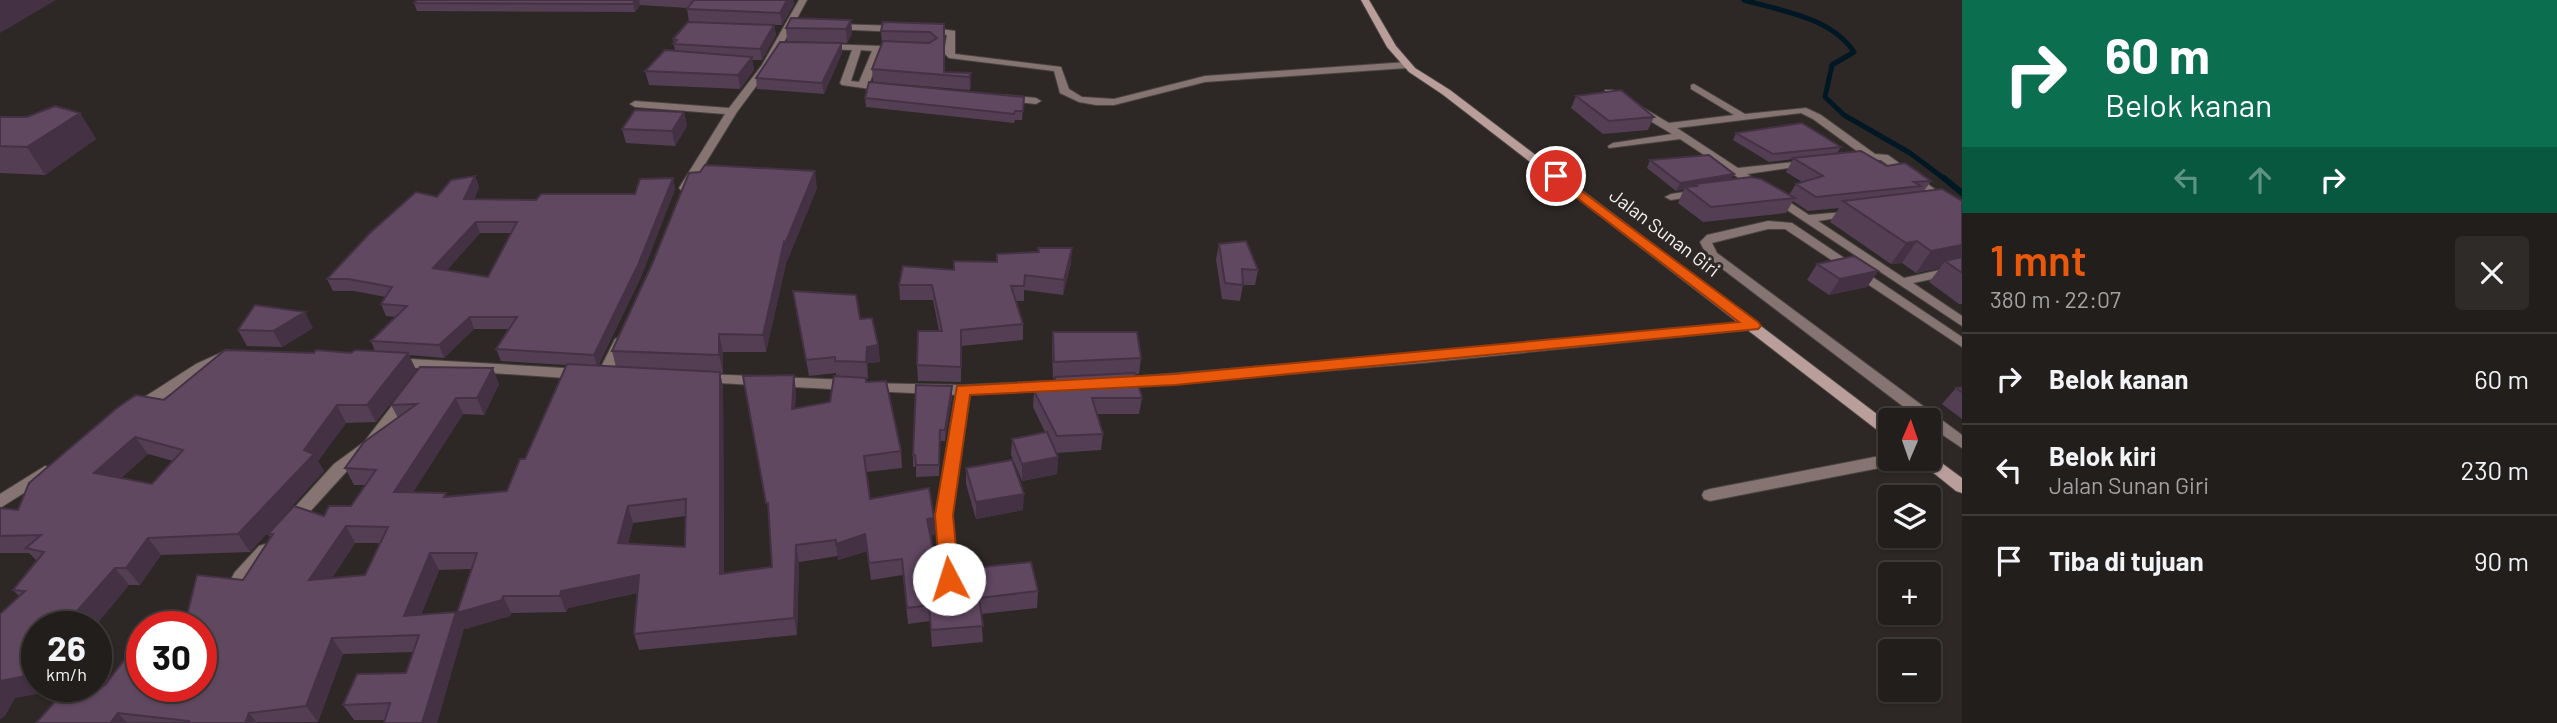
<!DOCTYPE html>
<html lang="id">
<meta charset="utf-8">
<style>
body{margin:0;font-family:Barlow,sans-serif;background:#2e2b29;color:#f1f3f6;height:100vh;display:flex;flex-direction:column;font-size:26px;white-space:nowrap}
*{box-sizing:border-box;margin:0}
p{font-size:23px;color:#a2a2a3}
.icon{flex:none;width:38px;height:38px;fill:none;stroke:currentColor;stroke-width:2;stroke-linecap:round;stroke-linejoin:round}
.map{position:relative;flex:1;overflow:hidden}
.details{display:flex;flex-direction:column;background:#221e1c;width:595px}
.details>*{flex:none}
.top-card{background:#0b6e4f;color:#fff;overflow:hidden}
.needle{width:46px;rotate:2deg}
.tools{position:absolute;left:1878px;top:408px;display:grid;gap:14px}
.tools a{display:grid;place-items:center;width:63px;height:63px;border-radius:7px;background:#221e1c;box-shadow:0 2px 5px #0004,0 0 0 2px #3f3c3b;font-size:35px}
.speed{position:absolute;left:21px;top:611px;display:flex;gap:14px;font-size:35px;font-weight:700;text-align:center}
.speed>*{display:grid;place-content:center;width:91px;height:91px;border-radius:50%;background:#221e1c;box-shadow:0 2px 5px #0004,0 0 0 2px #3f3c3b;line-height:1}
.speed small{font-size:18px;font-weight:400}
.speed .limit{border:10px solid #d22;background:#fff;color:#111}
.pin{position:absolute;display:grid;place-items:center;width:60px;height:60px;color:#fff;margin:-30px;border:4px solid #fff;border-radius:50%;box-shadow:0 2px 7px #0007}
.me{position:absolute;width:77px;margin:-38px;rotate:355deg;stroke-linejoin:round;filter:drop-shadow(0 0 5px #0008)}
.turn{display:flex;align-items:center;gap:24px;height:147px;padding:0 28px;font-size:32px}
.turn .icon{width:91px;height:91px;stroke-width:2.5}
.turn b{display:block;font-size:49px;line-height:60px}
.lanes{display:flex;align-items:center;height:66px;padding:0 28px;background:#0003;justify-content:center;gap:35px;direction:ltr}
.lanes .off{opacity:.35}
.round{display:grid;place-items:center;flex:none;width:74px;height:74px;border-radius:7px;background:#2e2b29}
.overview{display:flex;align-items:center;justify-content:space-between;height:119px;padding:0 28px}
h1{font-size:42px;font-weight:600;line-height:52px;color:#ea580c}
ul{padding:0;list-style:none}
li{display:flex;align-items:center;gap:21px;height:91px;padding:0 28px;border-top:2px solid #3f3c3b}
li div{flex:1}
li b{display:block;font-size:26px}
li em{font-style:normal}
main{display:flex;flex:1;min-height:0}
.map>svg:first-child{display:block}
</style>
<main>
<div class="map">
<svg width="1962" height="723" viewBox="0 0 1962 723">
<rect width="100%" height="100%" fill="#2d2825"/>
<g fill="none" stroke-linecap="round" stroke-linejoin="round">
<!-- stream-far1 -->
<path stroke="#001823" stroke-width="5" d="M1744,0C1781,11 1831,17 1854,52L1832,65L1825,97L1844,115L1910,153L1946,180"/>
<!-- stream -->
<path stroke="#001823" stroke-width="6" d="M1944,178L1962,193"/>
<!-- street casing -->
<g stroke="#494441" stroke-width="2">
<path id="street" d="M799,0H807L771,66L737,112L689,190H681L679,188L725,114L635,107L630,104L635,101L729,108L762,65Z
M833,24L900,26L905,29L900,32L830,29L828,27Z
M927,27L955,31V54L1061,67L1069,89L1082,97L1114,99L1205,76L1407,62L1412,65L1407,68L1205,82L1114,105H1096L1079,102L1060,93L1054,71L949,58L944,53L947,35L924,32L922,30Z
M824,44L881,46L883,48L869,84L885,85L890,88L885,91L842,85L840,83L852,50L821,49L819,47ZM861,50L872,51L859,82L851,81Z
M1694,84L1745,114L1806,108L1821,115L1875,154L1888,155L1962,209V219L1881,160L1846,159V155L1861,154L1813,119L1801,113L1677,128L1738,168L1813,160L1815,162L1809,165L1747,174L1809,215L1856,211V215L1818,221L1904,278L1962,265V273L1913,283L1962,316V326L1680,139L1609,148L1608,146L1613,143L1672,134L1605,94V90H1613L1669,123L1734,115L1691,89V85Z
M1006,95L1036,98L1041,101L1036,104L1002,100V96Z
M1698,190L1702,191V195L1671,200L1665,197L1671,194Z
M1768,221L1792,223L1962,337V347L1785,229H1768L1712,243L1717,253L1962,435V448L1928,425V420H1921L1708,258L1700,242L1707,235Z
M1753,322L1760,326L1758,329L1421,363L1118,388L1111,383L1118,378L1421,353Z
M622,335L629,339L611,375L609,378H599L597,375L615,339Z
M227,350L232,352L234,355L232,358L206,370L142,413H132L130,409L132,405L196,364Z
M394,358L580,369L587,374L580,379L389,366L387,363L389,360Z
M705,374L849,380L856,385L849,390L700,382L698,379Z
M1073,380L1078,382L1080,385L1078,388L970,395L952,515L958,579L955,584L949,586L943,584L940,579L936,515L955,395L869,391L864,389L862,386L864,383L963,385Z
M406,392L413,397L374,450L346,472L296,527L290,529L284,527L282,523L284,519L334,464L364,442L401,394Z
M1890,454V458H1907L1900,464L1710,501L1704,499L1702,495L1704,491L1710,489Z
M45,466L51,468L53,472L51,476L0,508V494Z
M265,544L271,546L273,551L271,556C262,566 250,587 235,582L232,577L235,572L259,546Z"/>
</g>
<!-- secondary casing -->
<g stroke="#494441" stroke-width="2">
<path id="secondary" d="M1361,0H1369L1396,46L1415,68L1450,90L1890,424V437L1885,436L1442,94L1409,72L1387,47Z
M1928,453L1962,478V493L1956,491L1920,462L1918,458H1928Z"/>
</g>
<!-- street -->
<use href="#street" fill="#857472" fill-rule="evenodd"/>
<!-- secondary -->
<use href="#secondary" fill="#ba9e9b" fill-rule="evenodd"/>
</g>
<!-- wall -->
<path fill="#533e53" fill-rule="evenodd" d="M417,0H793L794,4L782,25H774L776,35L762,60H752L754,70L740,89L649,85L645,71L675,51L673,39L768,25L689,22L687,9L688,8L640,5L635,12L417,11L414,3Z
M851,20L852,34L847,43L787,41L786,28Z
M944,24V72L971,73V86L970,90L873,82L872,69L882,43L881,31Z
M842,53L824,94L757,89L756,78Z
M1576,96L1654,117L1648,130L1603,134L1571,108Z
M1024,97L1022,120H1015L1014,123L866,107L865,98Z
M684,112L687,126L675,146L626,143L622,129Z
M80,113L96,139L45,175L0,173V117H27Z
M1736,133L1841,147L1837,153L1887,166L1931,181L1924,191L1962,201V304H1959L1929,282L1940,268L1916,273L1902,263L1891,264L1830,222L1839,208L1808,211L1793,201L1786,213L1703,222L1678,203L1684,189L1676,191L1647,168L1650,160L1731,179L1789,195L1796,184L1802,182L1786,172L1793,159L1769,162L1733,140Z
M475,176L479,187L474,199L536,200L635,194L673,178L675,189L641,277L598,366L616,367L612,351L817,188L787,261V259L766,352H723V373H720L723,388L724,574L772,567L796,391L795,408L830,402L836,376V373L809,376L793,291L860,319L878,345L880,362L868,363V379L866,378V382L901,451L902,468L866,472L870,499L934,518L935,535H931L939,580L983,574V567L1038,591L1037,608L981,614L983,642L932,647L930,621L908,624L903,575L871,580L867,551L838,560V556L799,562L797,635L639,650L634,634L637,593L568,608L566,612L511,613L510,616L465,629L457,613L471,569L439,570L421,615L456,612L464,628L437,723H384L385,720H354L343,705L406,673L413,652L343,654L318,722L36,723L105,685L187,616L243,580L270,537L268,534L351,506L365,485H354L345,468L398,418L391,405L499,384L484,415L463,414L413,492L448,497L507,491L525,459L566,365L501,361L496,349L509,329H474L444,358L409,355L416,370L376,422L346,423L318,461L324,471L250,552L161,555L140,585H129L95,626H37L15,698L4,717L19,596L13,590L37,561L29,553H0V508L18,510L164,400L314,353L375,351L371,341L396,317L386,316L381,304L386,297L354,291H333L327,279L437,197ZM480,233H511L488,277L447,270ZM148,454L173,461L152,484L121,478ZM686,516L685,547L628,544L633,523ZM355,543H380L365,575L332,578Z
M1219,244L1258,270L1255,285H1243L1240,301L1222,299L1216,259Z
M1038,248L1071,263L1063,295L1024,290V301H1016L1023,324V340L961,346V382L918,381L917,365L939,331L933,300H900L899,285L954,270L997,262L1038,252Z
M1817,264L1878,271L1867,287L1829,295L1807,280Z
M313,328L282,347L247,346L238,330Z
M1053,332L1141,358L1139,374H1135L1142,398L1139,414H1097L1103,434L1101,450L1056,453L1058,457L1057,474L1022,481L1011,455L1012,439L1045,432L1033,407L1034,391H1054L1055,378H1053L1052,348Z
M1962,387V419L1942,404L1956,388Z
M952,397L945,441H940L939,476L916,477V466L913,467V455Z
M966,468L1023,510L976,519L966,484Z"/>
<!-- shaded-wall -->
<path fill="#443244" d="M1,0H56L0,33V1Z
M635,0H639L640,5L635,12L633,4Z
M787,0H793L794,4L782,25L780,13Z
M851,20L852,34L847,43L846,29Z
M774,25L776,35L762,60L760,49Z
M842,43V53L824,94L822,83Z
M752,57L754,70L740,89L738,75Z
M971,73V86L970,90L969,77Z
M684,112L687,126L675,146L672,131Z
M80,113L96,139L45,175L27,147Z
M815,171L817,188L787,261L785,244Z
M1734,174L1730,182L1697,186L1695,184L1693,188L1685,187L1684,189L1676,191L1680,183Z
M475,176L479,187L468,211L464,199Z
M673,178L675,189L641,277L597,367L594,355Z
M476,222L480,233L438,280L433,268Z
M1917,241L1902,263L1891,264L1906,243Z
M784,242L787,259L766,352L763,335Z
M1962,245V263L1945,261L1940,268L1916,273L1931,251Z
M1072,248L1071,263L1063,295L1064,280Z
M1878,271L1867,287L1829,295L1840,279Z
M305,312L313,328L282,347L273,331Z
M470,317L474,329L444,358L439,345Z
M719,334L723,352V373L719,355Z
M878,345L880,362L868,363V379L866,362L867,347Z
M408,353L416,370L376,422L367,405Z
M493,368L499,384L484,415L477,398Z
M720,372L723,388L724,591L720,574Z
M794,375L796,391L794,425L792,409Z
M952,386V397L945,441V430Z
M456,398L463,414L403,508L394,492Z
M337,405L346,423L318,461L324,471L250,552L238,534L304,450Z
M135,437L148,454L108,490L94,473Z
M1058,457L1057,474L1022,481V464Z
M1024,494L1023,510L976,519V502Z
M628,506L633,523L624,560L618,543Z
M934,518L935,535L928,536L927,519Z
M346,526L355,543L319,597L309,580Z
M865,534L867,551L838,560L836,544Z
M148,538L161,555L140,585L126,568Z
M796,545L799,562L797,635L794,618Z
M430,553L439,570L414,632L404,616Z
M115,568L129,585L95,626H61Z
M639,575L644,591L568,608L566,612L560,596L561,591Z
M503,596L511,613L510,616L465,629L457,613Z
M456,612L464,628L437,723H422Z
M332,638L343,654L318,722L306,706Z
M96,654L100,658L96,666Z
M37,674V686H83L15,698L4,717L0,719V681Z
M118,713L127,723H110Z
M249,713L257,723H245Z"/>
<!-- building -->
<path fill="#614861" stroke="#443244" stroke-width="2" fill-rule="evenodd" d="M417,0H635L633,4L414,3Z
M694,0H787L780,13L687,9Z
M791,18L851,20L846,29L786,28Z
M688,22L774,25L760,49L673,44L677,40L673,39Z
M883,22L944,24V72L971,73L969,77L872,69L883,41L929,43L937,38L930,32L881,31Z
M780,42L842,43L822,83L756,78Z
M665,50L752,57L738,75L645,71Z
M869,82L1024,97L1023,111H1015L1014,114L865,98Z
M1621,90L1654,117L1609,121L1576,96Z
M55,106L80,113L27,147L0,146V117H27Z
M635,110L684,112L672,131L622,129Z
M1802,123L1841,147L1773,154L1736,133Z
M1861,151L1887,166L1905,163L1931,181L1914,182L1921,186L1816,197L1796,184L1823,176L1793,158Z
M1709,155L1734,174L1680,183L1650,160Z
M705,165L815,171L785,244L784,242L763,335L719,334V355L612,351L653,262L689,173L700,172Z
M475,176L464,199L536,200L541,194H635L640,179L673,178L638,265L594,355L496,349L517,317H470L439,345L371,341L407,306L381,304L392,287L348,279H327L370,233L416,192L437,197L451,180ZM476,222H517L488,277L433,268Z
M1751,177L1761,179L1795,198L1711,207L1685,187L1697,186L1695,184Z
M1942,189L1962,201V245L1931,251L1917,241L1906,243L1843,201Z
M1246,241L1258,270L1242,269L1243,285L1225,283L1219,244Z
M1038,248H1072L1064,280L1025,275L1024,286H1011L1023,324L961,330V367L917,365L918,331H942L932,285H899L903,266L954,270V261L997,262V254L1039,252Z
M1854,256L1878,271L1840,279L1817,264Z
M1962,257V273L1945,261Z
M793,291L856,295L860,319L872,318L878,345L867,347L866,362L835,361V357L806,360Z
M255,305L305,312L273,331L238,330Z
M1053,332H1137L1141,358L1054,362Z
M225,350L314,353L316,350L351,353L355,350L408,353L367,405H337L304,450L314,454L238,534L148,538L126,568H115L70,619L61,626H37V644L29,649L37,648V674L0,681V614L25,591L13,590L44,552L26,548L41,535L0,536V508L18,510L29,483L117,408L136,395L164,400ZM135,437L183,450L152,484L94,473Z
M567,364L720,372V574L772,567L768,503H766L743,376L794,375L792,409L830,402L834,376L866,378V382L886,381L901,451L864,456L870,499L929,488L934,518L927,519L939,580L984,574L983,567L1031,562L1038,591L979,598L983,626L931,630L929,605L907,608L902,559L869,563L865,534L836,544V540L796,545L794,618L634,634L639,575L561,591L560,596H503L502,600L457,613L477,553H430L404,616L456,612L422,723H384L390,703L343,705L357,674L406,673L419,635L332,638L306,706L249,713L245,723H188L189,721L118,713L110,723H36L63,693L105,685L142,637V686H201V626H150L152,624L187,616L197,575L243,580L273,534H268L294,506L324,516L329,506H351L376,470L345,468L364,442L417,404L391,405L420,367L493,368L477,398H456L394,492L446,493L444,497L507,491L520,459H525ZM686,499L685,547L618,543L628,506ZM346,526L388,527L365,575L309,580Z
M1135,373L1142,398H1092L1103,434L1057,436L1034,391H1056L1055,377Z
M916,385L952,386L945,430H940L939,465H916L915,455H913Z
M1962,387V392L1956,388Z
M1047,432L1058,457L1022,464L1012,439Z
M1012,460L1024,494L976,502L966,468Z"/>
<!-- route -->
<path fill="#ea580c" stroke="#983908" stroke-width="2" d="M1556,172L1758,322L1761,326L1758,329L1175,385L970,395L953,515L959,579L956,585L949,587L942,585L940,579L935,515L957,386L1175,374L1739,322L1551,178L1549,176Z"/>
<g text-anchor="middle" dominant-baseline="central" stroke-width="7" stroke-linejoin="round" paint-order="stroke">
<!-- street labels -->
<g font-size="19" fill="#f6f2f0" stroke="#2d2825">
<text transform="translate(1665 232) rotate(37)">Jalan Sunan Giri</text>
</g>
</g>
</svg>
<div class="tools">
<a><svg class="needle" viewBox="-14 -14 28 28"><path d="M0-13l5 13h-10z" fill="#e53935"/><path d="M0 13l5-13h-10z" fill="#a2a2a3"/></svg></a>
<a><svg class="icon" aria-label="layers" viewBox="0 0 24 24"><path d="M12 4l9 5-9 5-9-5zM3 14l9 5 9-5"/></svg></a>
<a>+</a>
<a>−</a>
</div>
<div class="speed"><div>26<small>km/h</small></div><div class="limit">30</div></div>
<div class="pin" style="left:1556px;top:176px;background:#d93025"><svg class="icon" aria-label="arrive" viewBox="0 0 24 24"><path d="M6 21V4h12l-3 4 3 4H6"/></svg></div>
<svg class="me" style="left:949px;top:579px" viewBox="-20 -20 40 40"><circle r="19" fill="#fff"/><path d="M0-13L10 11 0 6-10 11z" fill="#ea580c"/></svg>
</div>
<section class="details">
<div class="top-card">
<div class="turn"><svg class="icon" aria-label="right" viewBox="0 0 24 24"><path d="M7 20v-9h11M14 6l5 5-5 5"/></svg><div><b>60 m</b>Belok kanan</div></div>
<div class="lanes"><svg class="icon off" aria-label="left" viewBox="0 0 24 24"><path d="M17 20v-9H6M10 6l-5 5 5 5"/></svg><svg class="icon off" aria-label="ahead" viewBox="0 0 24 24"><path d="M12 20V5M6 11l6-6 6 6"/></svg><svg class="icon" aria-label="right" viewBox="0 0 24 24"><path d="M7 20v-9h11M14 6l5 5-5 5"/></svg></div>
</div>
<div class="overview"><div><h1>1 mnt</h1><p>380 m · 22:07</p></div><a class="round"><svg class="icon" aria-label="close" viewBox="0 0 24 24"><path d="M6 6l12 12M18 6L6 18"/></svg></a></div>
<ul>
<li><svg class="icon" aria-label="right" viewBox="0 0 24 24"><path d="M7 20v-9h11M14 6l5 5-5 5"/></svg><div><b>Belok kanan</b></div><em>60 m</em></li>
<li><svg class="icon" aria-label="left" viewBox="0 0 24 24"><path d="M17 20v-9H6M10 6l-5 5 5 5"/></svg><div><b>Belok kiri</b><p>Jalan Sunan Giri</p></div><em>230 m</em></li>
<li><svg class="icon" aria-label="arrive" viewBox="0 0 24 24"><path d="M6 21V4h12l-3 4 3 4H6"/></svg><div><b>Tiba di tujuan</b></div><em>90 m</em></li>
</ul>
</section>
</main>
